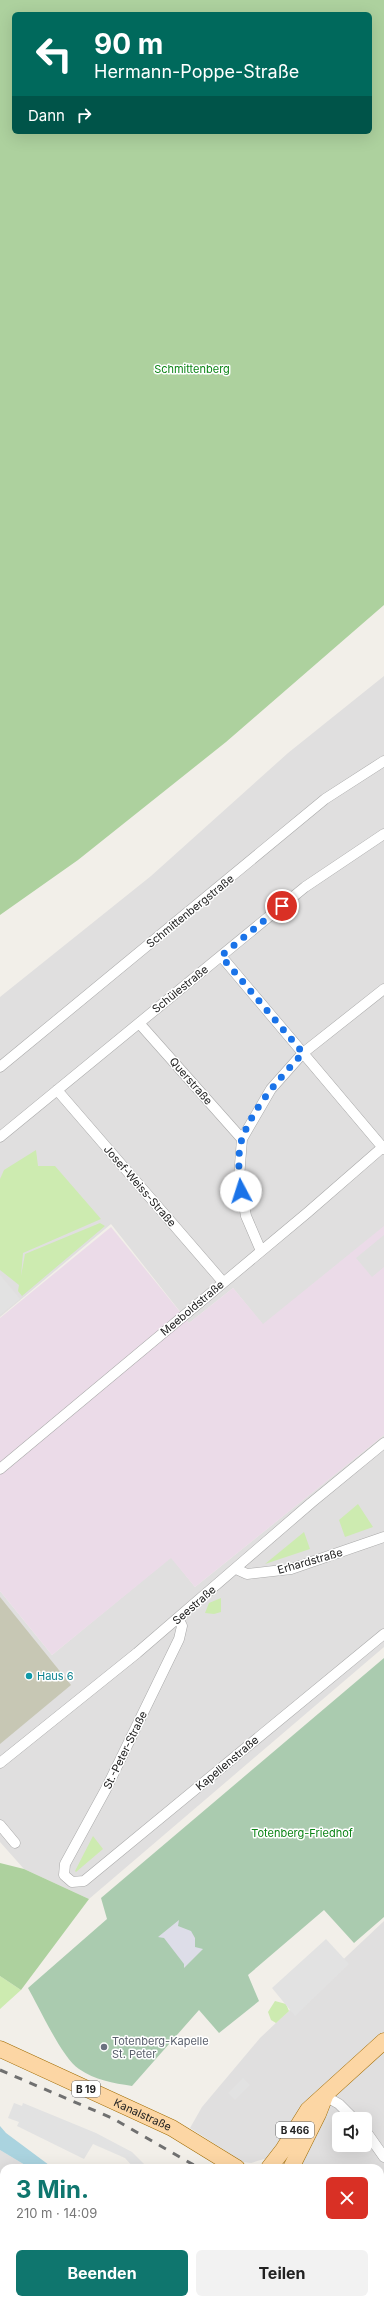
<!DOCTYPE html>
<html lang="de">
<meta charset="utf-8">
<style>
body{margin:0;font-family:Inter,sans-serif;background:#f2f2f2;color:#222;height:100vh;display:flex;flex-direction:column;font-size:15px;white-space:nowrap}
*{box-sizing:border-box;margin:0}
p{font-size:13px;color:#767676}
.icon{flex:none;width:22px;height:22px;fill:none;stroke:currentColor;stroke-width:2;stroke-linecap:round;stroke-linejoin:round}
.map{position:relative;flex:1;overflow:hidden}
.details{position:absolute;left:0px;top:2164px;width:384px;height:140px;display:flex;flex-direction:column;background:#fff;border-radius:12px 12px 0 0;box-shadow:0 4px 16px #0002}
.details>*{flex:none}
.hud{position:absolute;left:12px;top:12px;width:360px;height:122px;border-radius:6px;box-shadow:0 4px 16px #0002;background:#00695c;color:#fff;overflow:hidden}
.fabs{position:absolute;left:332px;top:2112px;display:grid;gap:8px}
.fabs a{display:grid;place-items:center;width:40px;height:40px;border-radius:6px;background:#fff;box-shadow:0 4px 16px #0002;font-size:20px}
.pin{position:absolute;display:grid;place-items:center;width:34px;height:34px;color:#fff;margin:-17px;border:2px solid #fff;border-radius:50%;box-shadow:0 1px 4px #0007}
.me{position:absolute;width:44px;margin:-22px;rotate:355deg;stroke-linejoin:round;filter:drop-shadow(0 0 3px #0008)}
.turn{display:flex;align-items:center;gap:14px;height:84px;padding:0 16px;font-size:18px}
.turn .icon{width:52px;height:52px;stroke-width:2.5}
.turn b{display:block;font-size:28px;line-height:34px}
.then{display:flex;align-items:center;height:38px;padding:0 16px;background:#0003;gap:8px;font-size:15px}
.round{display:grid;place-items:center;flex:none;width:42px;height:42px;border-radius:6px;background:#f2f2f2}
.summary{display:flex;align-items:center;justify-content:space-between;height:68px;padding:0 16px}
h1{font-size:24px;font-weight:700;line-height:30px;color:#0f766e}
.primary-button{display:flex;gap:8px;margin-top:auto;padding:8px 16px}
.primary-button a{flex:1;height:46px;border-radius:6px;background:#0f766e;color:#fff;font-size:16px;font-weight:700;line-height:46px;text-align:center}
.primary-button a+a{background:#f2f2f2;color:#222}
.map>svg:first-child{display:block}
</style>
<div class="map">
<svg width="384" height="2304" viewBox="0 0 384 2304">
<rect width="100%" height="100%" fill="#f2efe9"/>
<!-- residential -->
<path fill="#e0dfdf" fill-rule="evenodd" d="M384,676V1279L369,1291L263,1325L233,1288L189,1323L111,1224L0,1317V997L151,876L288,753Z
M384,1435V1647L89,1899L24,1869L0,1842V1591L52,1655L171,1557L195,1587Z
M384,1921V2285L380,2280V2168H274L264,2159L251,2163L243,2162L190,2128L202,2107L260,2038ZM339,2119H365V2145H339Z
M0,2150L30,2168H4V2300H134L137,2304H0Z"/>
<!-- industrial -->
<path fill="#ebdbe8" d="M384,1226V1235L356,1258L372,1277L384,1267V1435L195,1587L171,1558L52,1655L0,1591V1318L111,1227L189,1323L233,1288L263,1324Z"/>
<!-- construction -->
<path fill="#c7c7b4" d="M0,1597L71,1685L0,1744Z"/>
<!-- grass -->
<path fill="#cdebb0" d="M36,1150L38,1166H55L101,1219L23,1253L21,1276L25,1254L100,1223L105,1226L22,1296L18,1291L19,1285L0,1270V1179L4,1170Z
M358,1504L373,1527L345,1537L339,1520Z
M304,1532L310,1549L265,1564Z
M221,1598V1612L214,1614L205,1613L209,1603Z
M93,1836L103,1849L76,1872L75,1871Z
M0,1976L21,1990L0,2009Z
M275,2001L286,2004L289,2011L276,2023L271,2020L268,2012Z"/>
<!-- forest -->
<path fill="#add19e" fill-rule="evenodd" d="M0,0H384V605L226,742L78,860L0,915ZM14,14H370V132H14Z
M0,1863L24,1869L89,1899L21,1990L0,1976Z"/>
<!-- cemetery -->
<path fill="#aacbaf" d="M384,1658V1917L354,1943L324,1910L248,1975L259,2001L219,2033L199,2010L132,2086C113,2083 95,2080 79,2069C62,2058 39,2007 28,1988L107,1919L101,1898Z"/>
<!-- parking -->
<path fill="#e2e2e2" d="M0,1275L20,1299L0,1315Z
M326,1939L349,1964L295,2016L272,1988Z
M243,2078L250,2085L235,2100L228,2093Z
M14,2103L22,2106L23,2103L96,2133L132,2152L148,2168H134L125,2158L93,2144L84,2159L17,2126L19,2122L8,2118Z"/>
<!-- plaza -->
<path fill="#dddde8" d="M179,1920L178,1926L191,1931L195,1938V1947L203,1949L184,1968V1964L164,1938L158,1937Z"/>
<!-- water -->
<path fill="#aad3df" d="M0,2126L6,2133L53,2168H30L0,2150Z"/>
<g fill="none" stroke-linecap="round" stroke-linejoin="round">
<!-- minor casing -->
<g stroke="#a9a9a9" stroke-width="11">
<path id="minor" d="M221,956L384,1149
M139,1023L242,1139
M0,1067L325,799L384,761
M57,1090L223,1282
M0,1137L305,887L384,834
M261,1251L246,1216L239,1178L242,1139L271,1089L303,1053L384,989
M0,1469L307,1213L384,1146
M236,1569L247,1574L291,1569L384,1537
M178,1618L182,1626L179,1639L106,1789L65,1864L64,1875L72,1882L84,1881L384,1634
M0,1763L137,1653L311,1503L384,1443
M0,1825L15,1843
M325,2096L339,2104L354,2119
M365,2130L384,2157
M129,2300L131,2304
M195,2300L199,2304
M231,2300L234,2304"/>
</g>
<!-- primary casing -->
<g stroke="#a06b00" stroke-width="17">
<g id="primary">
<path id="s1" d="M0,2049L172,2128L237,2168"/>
<path d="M269,2168L283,2150L308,2110L384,2041"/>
<path d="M291,2168L318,2114L325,2096"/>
<path d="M0,2240H4"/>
<path d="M255,2300L263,2304"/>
<path d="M294,2300L303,2304"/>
<path d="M380,2300L383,2304"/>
<path d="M35,2304L42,2300"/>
</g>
</g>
<!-- minor -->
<use href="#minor" stroke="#fff" stroke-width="10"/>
<!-- primary -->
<use href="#primary" stroke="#fcd6a4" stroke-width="16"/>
<!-- rail -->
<path stroke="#707070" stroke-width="3" stroke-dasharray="8 8" stroke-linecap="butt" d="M0,2070L112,2118L199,2168
M353,2300L357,2304"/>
</g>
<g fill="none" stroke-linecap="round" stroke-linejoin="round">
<!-- route -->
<path stroke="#1a73e8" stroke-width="7" stroke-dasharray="0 12.6" d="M241,1191C239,1176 237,1153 242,1139C253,1107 281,1077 303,1053L221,956L282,906"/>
</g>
<!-- markers -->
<circle fill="#0f9aa8" stroke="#fff" stroke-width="1.5" cx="29" cy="1676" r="4"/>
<circle fill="#6b7280" stroke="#fff" stroke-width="1.5" cx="104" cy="2047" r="4"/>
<g text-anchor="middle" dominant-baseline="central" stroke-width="3" stroke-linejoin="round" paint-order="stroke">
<!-- shield labels -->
<g fill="#fff" stroke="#646464" stroke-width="1">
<rect x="72" y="2081" width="28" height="16" rx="3"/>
<rect x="276" y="2122" width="38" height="16" rx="3"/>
</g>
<g font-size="10" font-weight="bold" fill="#222">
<text x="86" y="2089">B 19</text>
<text x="295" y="2130">B 466</text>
</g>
<!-- park labels -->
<g font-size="11" fill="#0c8416" stroke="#fff">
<text x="192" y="369">Schmittenberg</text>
<text x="302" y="1833">Totenberg-Friedhof</text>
</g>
<!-- street labels -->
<g font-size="11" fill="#222" stroke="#fff">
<text transform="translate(190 911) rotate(-39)">Schmittenbergstraße</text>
<text transform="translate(180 989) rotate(-39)">Schülestraße</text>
<text transform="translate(191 1081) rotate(49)">Querstraße</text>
<text transform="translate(140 1186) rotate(49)">Josef-Weiss-Straße</text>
<text transform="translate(192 1308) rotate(-40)">Meeboldstraße</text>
<text transform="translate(310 1561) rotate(-16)">Erhardstraße</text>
<text transform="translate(194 1605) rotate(-41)">Seestraße</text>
<text transform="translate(125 1750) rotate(-64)">St.-Peter-Straße</text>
<text transform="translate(227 1763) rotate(-40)">Kapellenstraße</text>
<text stroke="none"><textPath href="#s1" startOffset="157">Kanalstraße</textPath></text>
</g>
<!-- culture labels -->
<g font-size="11" fill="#0d838f" stroke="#fff" text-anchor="start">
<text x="37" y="1676">Haus 6</text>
</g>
<!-- worship labels -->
<g font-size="11" fill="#5b616d" stroke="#fff" text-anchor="start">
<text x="112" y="2041">Totenberg-Kapelle<tspan x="112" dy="13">St. Peter</tspan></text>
</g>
</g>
</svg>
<div class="fabs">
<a><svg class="icon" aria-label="sound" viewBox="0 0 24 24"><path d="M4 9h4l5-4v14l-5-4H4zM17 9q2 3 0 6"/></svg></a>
</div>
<div class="pin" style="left:282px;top:906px;background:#d93025"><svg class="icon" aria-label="arrive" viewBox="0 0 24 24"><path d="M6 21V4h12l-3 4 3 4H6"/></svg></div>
<svg class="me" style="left:241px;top:1191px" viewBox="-20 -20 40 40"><circle r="19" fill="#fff"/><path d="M0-13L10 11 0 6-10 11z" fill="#1a73e8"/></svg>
<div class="hud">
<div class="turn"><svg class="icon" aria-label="left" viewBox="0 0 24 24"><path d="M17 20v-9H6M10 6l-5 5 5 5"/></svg><div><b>90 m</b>Hermann-Poppe-Straße</div></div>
<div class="then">Dann<svg class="icon" aria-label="right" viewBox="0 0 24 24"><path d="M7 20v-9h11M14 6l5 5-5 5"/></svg></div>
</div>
<section class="details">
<div class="summary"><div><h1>3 Min.</h1><p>210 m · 14:09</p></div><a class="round" style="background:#d93025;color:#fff"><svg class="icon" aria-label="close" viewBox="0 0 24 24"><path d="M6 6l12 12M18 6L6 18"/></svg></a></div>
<div class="primary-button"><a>Beenden</a><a>Teilen</a></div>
</section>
</div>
